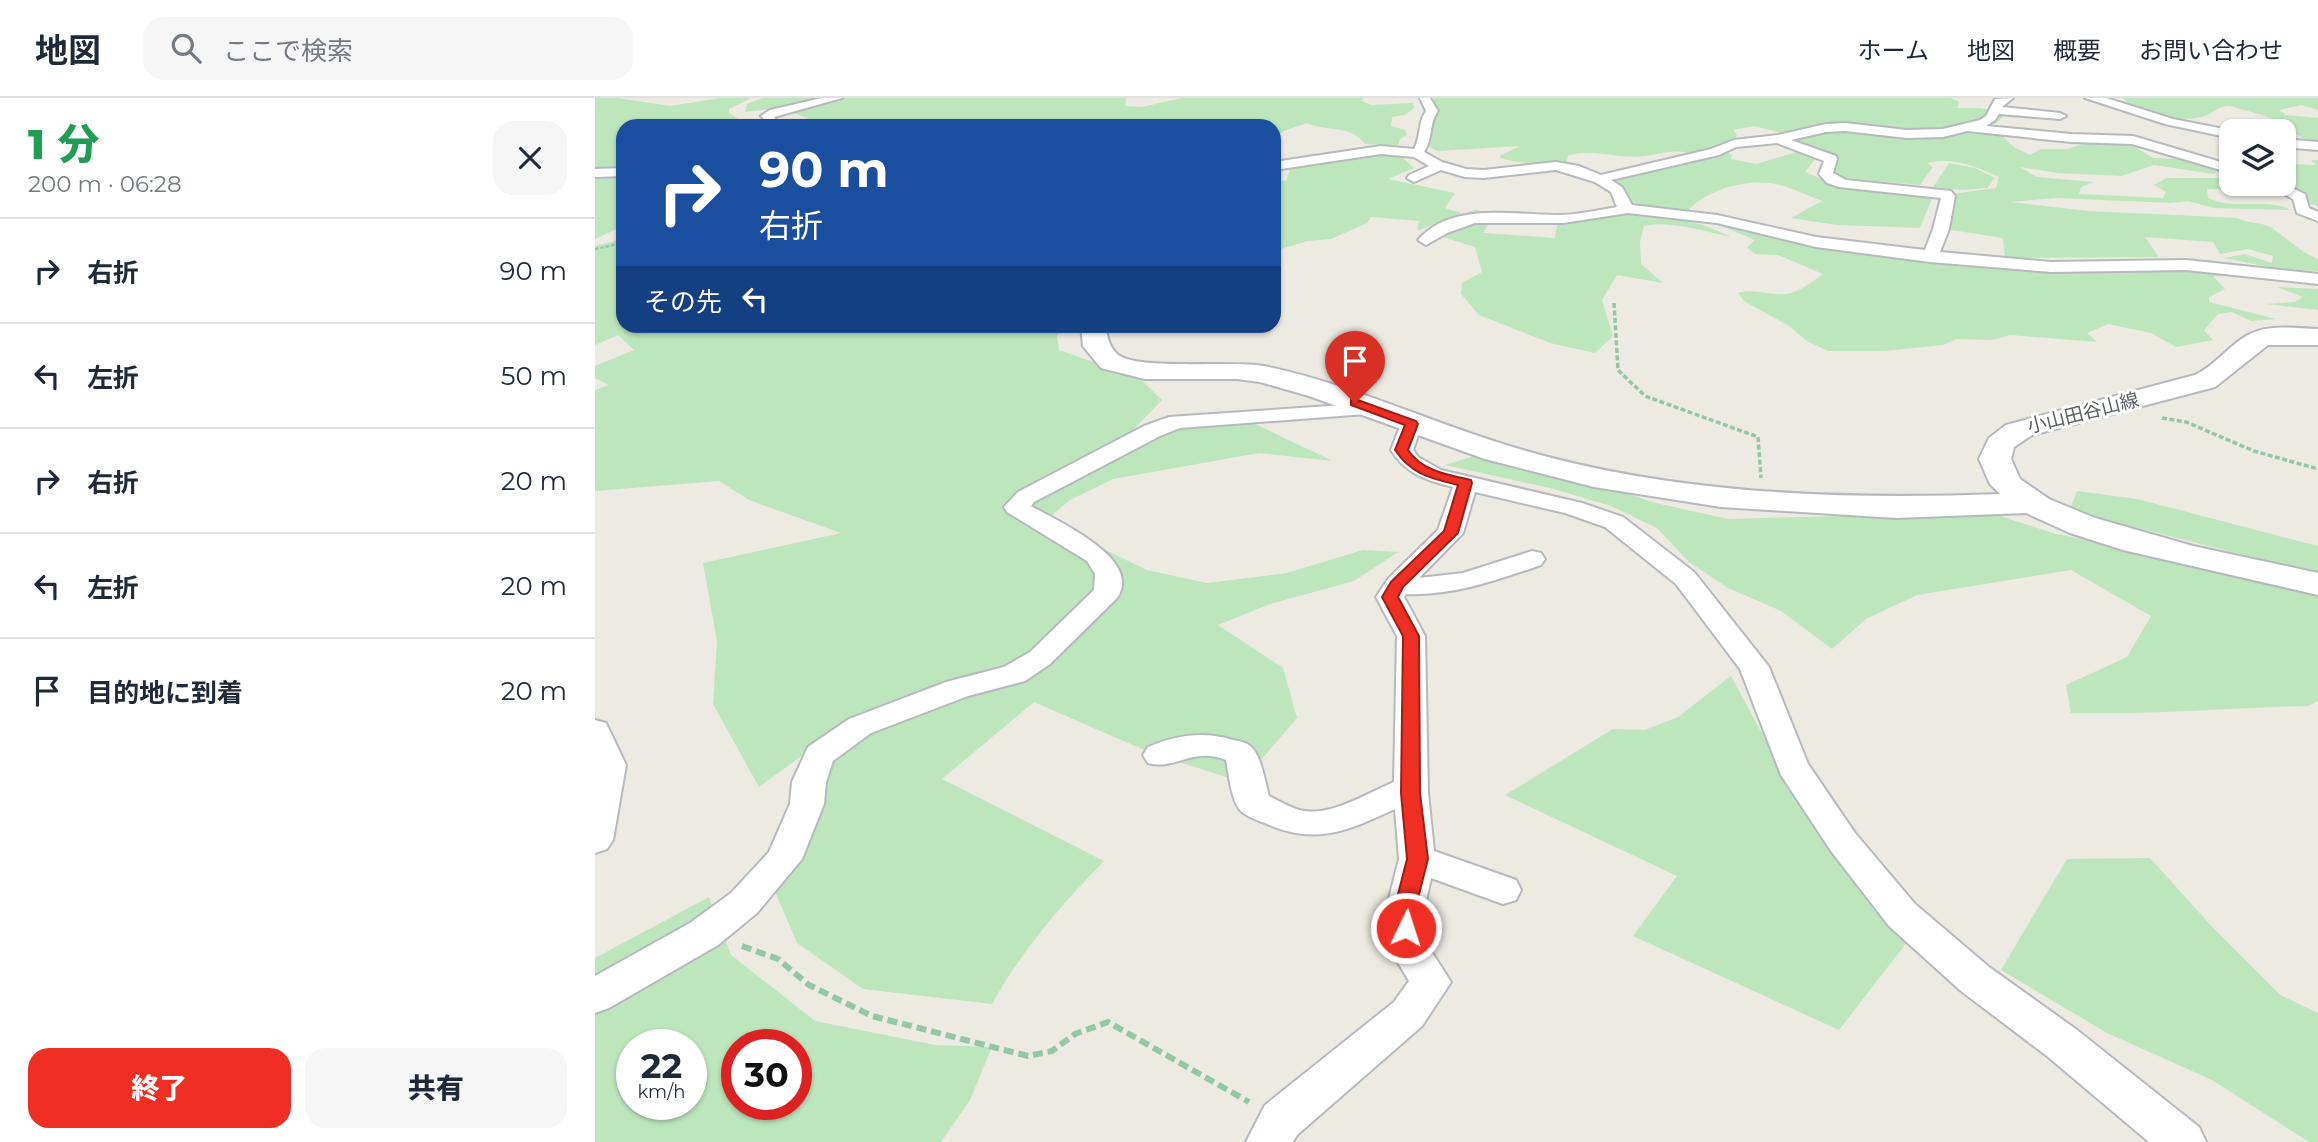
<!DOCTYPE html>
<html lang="ja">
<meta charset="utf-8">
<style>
body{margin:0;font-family:Montserrat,"Noto Sans JP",sans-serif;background:#f6f6f7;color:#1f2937;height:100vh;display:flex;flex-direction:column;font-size:26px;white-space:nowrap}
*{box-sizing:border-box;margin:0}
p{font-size:23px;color:#747a83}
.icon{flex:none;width:38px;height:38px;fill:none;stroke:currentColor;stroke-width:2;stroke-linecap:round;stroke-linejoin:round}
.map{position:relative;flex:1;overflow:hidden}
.side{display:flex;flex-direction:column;background:#fff;width:595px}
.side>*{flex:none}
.guide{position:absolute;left:21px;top:21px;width:665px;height:214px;border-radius:21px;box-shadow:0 2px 5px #0004;background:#1a4fa0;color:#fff;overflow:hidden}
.buttons{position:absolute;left:1624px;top:21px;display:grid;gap:14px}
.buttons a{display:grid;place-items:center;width:77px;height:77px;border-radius:14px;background:#fff;box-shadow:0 2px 5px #0004;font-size:35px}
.speed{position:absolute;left:21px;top:931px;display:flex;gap:14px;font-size:35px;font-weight:700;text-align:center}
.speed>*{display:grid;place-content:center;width:91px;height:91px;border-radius:50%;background:#fff;box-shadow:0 2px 5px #0004;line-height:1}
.speed small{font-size:18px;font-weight:400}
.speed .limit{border:10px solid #d22;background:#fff;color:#111}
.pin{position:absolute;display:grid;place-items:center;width:60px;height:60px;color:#fff;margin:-72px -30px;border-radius:50% 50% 50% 0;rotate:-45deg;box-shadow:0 0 7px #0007}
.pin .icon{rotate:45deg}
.me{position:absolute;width:77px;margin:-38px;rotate:4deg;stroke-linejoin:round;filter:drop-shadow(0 0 5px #0008)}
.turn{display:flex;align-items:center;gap:24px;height:147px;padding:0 28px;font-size:32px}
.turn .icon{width:91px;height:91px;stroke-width:2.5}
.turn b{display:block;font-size:49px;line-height:60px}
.then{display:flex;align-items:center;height:66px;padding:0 28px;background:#0003;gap:14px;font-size:26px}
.round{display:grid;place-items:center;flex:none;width:74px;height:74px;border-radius:21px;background:#f6f6f7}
.summary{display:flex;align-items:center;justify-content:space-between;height:119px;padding:0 28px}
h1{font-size:42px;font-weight:800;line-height:52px;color:#1e9e55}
.action{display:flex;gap:14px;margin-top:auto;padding:14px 28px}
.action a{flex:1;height:80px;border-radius:21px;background:#f02f24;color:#fff;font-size:28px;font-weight:800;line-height:80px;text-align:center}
.action a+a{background:#f6f6f7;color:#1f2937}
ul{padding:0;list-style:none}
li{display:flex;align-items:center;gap:21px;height:105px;padding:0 28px;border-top:2px solid #e0e1e3}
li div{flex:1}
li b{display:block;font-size:26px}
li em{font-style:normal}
header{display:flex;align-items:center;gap:42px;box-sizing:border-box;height:98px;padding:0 35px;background:#fff;border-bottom:2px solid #e0e1e3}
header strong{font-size:33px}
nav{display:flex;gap:38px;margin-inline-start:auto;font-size:24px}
.search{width:490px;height:63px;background:#f6f6f7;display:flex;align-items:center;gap:18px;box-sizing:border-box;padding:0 24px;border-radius:21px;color:#747a83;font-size:26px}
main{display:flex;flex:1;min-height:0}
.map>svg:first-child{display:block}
</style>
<header>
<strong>地図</strong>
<div class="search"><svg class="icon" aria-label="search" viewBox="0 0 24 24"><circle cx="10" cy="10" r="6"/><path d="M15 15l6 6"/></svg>ここで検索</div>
<nav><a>ホーム</a><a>地図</a><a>概要</a><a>お問い合わせ</a></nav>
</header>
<main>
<section class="side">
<div class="summary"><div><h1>1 分</h1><p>200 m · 06:28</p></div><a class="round"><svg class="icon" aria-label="close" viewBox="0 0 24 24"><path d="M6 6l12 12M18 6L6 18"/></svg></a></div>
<ul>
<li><svg class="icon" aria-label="right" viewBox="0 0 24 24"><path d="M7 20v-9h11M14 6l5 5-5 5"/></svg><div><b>右折</b></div><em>90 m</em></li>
<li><svg class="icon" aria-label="left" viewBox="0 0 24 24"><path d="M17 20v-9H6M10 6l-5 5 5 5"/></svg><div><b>左折</b></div><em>50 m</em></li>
<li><svg class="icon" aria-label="right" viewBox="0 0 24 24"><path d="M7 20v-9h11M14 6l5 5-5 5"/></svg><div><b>右折</b></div><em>20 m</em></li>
<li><svg class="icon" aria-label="left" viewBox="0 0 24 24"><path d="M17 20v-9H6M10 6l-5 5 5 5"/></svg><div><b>左折</b></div><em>20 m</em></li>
<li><svg class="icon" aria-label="arrive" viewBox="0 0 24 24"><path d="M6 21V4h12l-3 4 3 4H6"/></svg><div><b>目的地に到着</b></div><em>20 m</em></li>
</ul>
<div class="action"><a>終了</a><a>共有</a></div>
</section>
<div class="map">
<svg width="1723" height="1044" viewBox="0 0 1723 1044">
<rect width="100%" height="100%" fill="#edeae1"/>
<!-- green -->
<path fill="#bde6bc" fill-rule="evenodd" d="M0,0H23L75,8L126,0H156L134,11V15L155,28H28V70L0,71Z
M168,0H531L530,8L547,9L587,0H768L767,3L776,7L818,5L819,10L810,17L797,19L796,28L810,32L812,37L805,41L803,47L770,46C754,25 733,35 712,25L689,33L679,40V28H305C278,20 245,28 216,28L214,21C191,11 175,10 150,14L152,6Z
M839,0H1356L1364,4L1362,10H1385L1411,16L1394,31L1402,33L1419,49L1435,57L1446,51H1472L1494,44L1527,41L1558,60L1581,61L1630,71L1618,76L1559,67L1526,78L1463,75L1425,69L1442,79L1499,84L1486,89L1484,96L1568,100L1571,94L1559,87L1571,80H1636V86H1673L1677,91H1612L1613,100C1639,113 1675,99 1695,112L1619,110L1593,103L1576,105L1461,100L1415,104L1493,113L1643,120C1653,126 1666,124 1675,129C1693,140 1703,153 1723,161V173L1689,172L1629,160L1650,156L1677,165L1678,158L1653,151L1625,156L1618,144L1550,139L1564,159L1410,160L1408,140L1350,131L1358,96L1401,90L1404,79C1379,68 1359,59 1332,65L1338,69L1325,87L1240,79L1233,72L1235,61L1198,43L1199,38L1159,28L1138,32L1142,37L1140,43L1125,49L1137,57L1136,61L1161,66L1212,51L1222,59L1210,74L1242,87L1339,95L1325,130L1242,127L1196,120L1227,103C1211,97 1193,88 1176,85C1148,82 1109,92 1091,115C1059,112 1035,115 1022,80L1093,55C1077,51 1065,56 1050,58C1025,62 995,49 973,58L971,67L921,64L905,60L906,57L925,48L843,53L826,46L831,23L828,17L839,4Z
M1527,0H1723V12L1707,7L1684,12L1691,17L1723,20V44C1705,43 1692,28 1675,20C1664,15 1650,13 1639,9C1628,6 1623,11 1614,16C1593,28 1544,16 1527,0Z
M812,54L808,60L819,70L793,81L860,95L850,110L866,115L822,133L824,123L776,119L772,125L736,141L713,143L679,153V82L691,83L697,65L747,55Z
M1716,62H1723V108L1712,105V99L1688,86L1689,66L1721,67Z
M1354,65L1380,70L1400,80L1392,90L1368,92L1338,89Z
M28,76V128L0,141V77Z
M879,112L906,116V121L893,127L888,135L960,140L963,120C1022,115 1082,111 1136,139C1110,134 1076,122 1049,128L1045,143L1046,166L1068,185L1022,177L1007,202L1018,238L1000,255L955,245L884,217L866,196L867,185L887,174L880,149L848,139H828V136L840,128Z
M1114,123L1404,168L1614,162L1665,171L1655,179L1618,178L1630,191L1614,199V204L1681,221L1656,223L1637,214L1623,216L1609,232L1618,242L1581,249L1556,235L1513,226L1492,235L1502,244L1415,237L1397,242L1362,241L1348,247L1289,253H1233L1212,243L1194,228L1149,203L1143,195C1162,189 1181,201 1199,194C1208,191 1221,181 1228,176L1183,157L1161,156L1152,150L1160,142Z
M28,141V228H469L462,238L464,252L544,280L567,302L538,332L516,349L615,314L643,318L738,363L664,355L518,381L475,402L450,423L552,472L612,485L692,475L768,452L803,454L759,483L675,506L623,527L688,570L702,620L647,684L556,655L439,604L347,681L509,763C466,807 427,852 397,906L268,891L202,845L167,763L221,673L234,638L164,689L118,606L122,543L108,465L246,435L154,402L124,383L0,393V292L14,287L0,280V268L39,252L23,237L0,247V148Z
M1682,189L1723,191V212L1671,206L1700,204L1708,199Z
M879,358L969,375L1061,405L1133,421L1393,414L1461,436L1510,445L1723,497V603L1713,608C1634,610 1555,617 1476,615L1471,587L1532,559L1556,518L1476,472L1322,497L1271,521L1237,551L1186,513L1133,490L1094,464L1062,430L1016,408L955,390L850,367Z
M1482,393L1542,401L1723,448V476L1500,419L1476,408Z
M1136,578L1191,680L1316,839L1244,932L1038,838L1082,778L910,697L1018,631L1050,632L1083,619Z
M1555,760L1620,832L1685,897L1723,915V1044H1714L1617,982L1512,935L1406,872L1472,761Z
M114,799L136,857L220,923L340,947L397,949L375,1002L346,1044H0V860ZM37,947H96V1006H37ZM142,947H201V1006H142Z"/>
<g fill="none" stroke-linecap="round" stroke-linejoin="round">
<!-- street casing -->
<g stroke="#b6b9be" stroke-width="4">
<path id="street" d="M227,0H247L179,19L187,28H175L166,18L175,12Z
M825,0H835L843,13C834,24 838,41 829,54L847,64L871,71L889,72L961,64L984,68L1006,77L1116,51L1139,42L1183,37L1231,26L1250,25L1312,32L1348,31L1385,22L1391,18L1400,1L1418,0L1407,9L1465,15L1471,18L1465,21L1404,16L1400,22L1391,28L1476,36L1538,38L1636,67V75L1537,46L1476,44L1372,33L1348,39L1312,40L1250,33L1231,34L1196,42L1241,58L1242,61L1238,75L1251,82L1356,93L1360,98L1354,131L1345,154L1456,164L1591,162L1723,176V186L1591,172L1456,174L1335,164L1221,149L1122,125L1033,115L968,125H880L852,135L831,147L823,142C857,102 923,118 968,117C986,116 1004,112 1022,109L1016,94L1000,84L961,72L889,80L870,79L846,72L819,84L812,80L814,77L834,68L819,59L786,56L679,72V64L786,48L819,51C826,39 823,23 831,13ZM1182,45L1229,63L1224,76L1232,85L1244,89L1346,100L1338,131L1330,152L1221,139L1122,117L1037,107L1027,89L1016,82L1124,57L1141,49Z
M1490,0H1511L1578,21L1639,33H1636V40L1570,26Z
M1689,41L1723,44V52L1689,49Z
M28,70V78L0,79V71Z
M1670,86H1688L1710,96L1714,110L1723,114V123L1702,115L1698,101Z
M778,305L785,307L789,311L785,315L585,330L565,338L439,404L436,408C462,423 549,461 522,500L455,566L430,583L373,598L276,635L238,663L231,684L229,706L207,761L162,815L123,847L14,910L0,915V878L95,825L136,795L174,754L195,706L197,684L213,649L254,621L351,584L409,569L435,554L499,492L500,476L492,463L412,414L409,409L423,394L549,328L574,319Z
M816,320L824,321L827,326L818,352L823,359L846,372L987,405L1028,419L1099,474L1174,569L1213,666L1260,735L1320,806L1394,869L1482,932L1604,1029L1611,1044H1554L1452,958L1366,893L1294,828L1236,753L1186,677L1145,571L1081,486L1010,429L970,415L880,394L868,435L824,480L868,475L937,453L946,455L950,461L946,467C902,482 858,498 811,496L809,499L830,538L833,695L839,753L921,782L926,792L921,802L908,806L836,780L829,812L831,845L856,884L827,928L702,1037L698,1044H651L670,1007L799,904L814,883L793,848L791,812L804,761L800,711C754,732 721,748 672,726C664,723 653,719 647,714C636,704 634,676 631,662C597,648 580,673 553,665L548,657L553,649C582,637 608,633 638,642C645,643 654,645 658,651C667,662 670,684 674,698C684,703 694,709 704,712C735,720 772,695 799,684L802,538L781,499L793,481L843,432L858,389C831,382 811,376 796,352L808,321Z
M0,622L11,625L31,667L18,742L12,751L0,755Z"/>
</g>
<!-- secondary casing -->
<g stroke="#b5b8be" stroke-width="4">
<path id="secondary" d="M486,228H510C513,239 513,247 522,256C541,273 637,262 669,268C752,285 830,322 911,347C1069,396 1241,402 1405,396L1395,386L1384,361L1394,340L1411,327L1600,277C1619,268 1631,251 1648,240C1669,225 1699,230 1723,231V247H1673L1620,289L1437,337L1419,349L1416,361L1425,381L1454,401L1500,420L1598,448L1723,475V497L1528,452L1475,435L1431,415L1301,420L1126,409L999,389L890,361L714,298L665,284L642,281H550L506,270L488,248Z"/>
</g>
<!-- path-far2 -->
<path stroke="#94c8a2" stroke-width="2.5" stroke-dasharray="3.5 2" stroke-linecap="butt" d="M0,151L28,145"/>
<!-- path-far1 -->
<path stroke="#94c8a2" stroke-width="3.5" stroke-dasharray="5 2.5" stroke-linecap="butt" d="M1019,205L1023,272L1050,298L1163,339L1166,380
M1567,320L1591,324L1659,353L1723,371"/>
<!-- path -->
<path stroke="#94c8a2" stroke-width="6" stroke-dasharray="10 5" stroke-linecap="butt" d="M147,848L183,861L214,887L277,918L433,958L457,953L480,936L513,924L654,1004"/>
<!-- street -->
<use href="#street" fill="#fff" fill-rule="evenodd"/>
<!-- secondary -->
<use href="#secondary" fill="#fff" fill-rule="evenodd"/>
</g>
<!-- route -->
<path fill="#f02f24" stroke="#9c1f17" stroke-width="2" d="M760,301L821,323L823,326L813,352C827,373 853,377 876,382L877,385L863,435L808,489L803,499L824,538L825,695L833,761L820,812L822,830L819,836L811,839L803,836L799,812L812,761L806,695L808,538L787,499L796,484L849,433L863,387C836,380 817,377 800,352L810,327L756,307V302Z"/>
<g text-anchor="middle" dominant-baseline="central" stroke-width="6" stroke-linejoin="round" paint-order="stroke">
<!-- street labels -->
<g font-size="19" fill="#595e63" stroke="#fff">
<text transform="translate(1488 315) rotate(-14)">小山田谷山線</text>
</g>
</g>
</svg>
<div class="buttons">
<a><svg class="icon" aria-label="layers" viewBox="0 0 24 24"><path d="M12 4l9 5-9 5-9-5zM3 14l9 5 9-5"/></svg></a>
</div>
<div class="speed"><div>22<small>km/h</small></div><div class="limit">30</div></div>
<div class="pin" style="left:760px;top:305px;background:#d93025"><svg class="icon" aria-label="arrive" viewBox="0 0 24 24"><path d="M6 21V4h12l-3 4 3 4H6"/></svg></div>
<svg class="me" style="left:811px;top:830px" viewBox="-20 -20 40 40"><circle r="17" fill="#f02f24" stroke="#fff" stroke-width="3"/><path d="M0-11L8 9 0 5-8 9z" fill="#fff"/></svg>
<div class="guide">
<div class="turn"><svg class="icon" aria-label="right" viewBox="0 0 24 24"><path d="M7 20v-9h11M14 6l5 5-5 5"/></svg><div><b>90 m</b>右折</div></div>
<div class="then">その先<svg class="icon" aria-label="left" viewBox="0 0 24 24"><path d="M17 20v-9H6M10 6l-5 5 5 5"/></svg></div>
</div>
</div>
</main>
